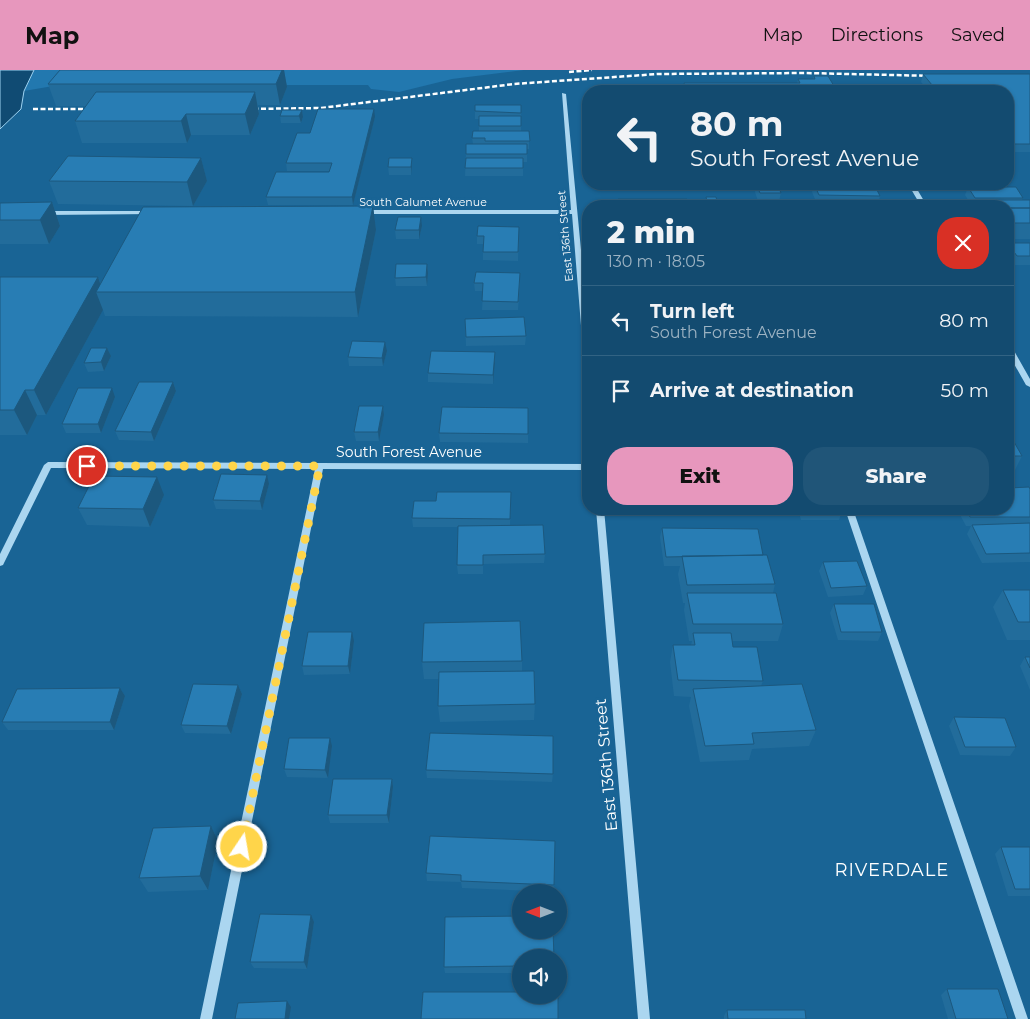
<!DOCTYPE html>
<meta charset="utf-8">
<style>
body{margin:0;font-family:Montserrat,sans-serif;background:#205578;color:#f1f3f6;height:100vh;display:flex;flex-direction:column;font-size:19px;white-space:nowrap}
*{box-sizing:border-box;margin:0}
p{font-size:16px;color:#9db3c3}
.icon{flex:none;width:28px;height:28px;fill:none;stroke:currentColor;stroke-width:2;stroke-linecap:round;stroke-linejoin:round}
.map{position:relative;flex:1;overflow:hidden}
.details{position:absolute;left:582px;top:130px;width:432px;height:315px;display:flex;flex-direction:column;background:#134b70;border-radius:20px;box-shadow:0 1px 4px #0004,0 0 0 1px #326383}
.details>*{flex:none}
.guide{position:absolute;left:582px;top:15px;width:432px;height:105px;border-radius:20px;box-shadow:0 1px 4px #0004,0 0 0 1px #326383;background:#134b70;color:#f1f3f6;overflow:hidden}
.needle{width:32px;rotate:270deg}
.buttons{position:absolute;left:512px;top:814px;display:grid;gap:10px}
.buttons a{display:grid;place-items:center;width:55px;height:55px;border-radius:50%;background:#134b70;box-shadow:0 1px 4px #0004,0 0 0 1px #326383;font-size:25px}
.pin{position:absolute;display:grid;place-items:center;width:42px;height:42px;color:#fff;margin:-21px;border:2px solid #fff;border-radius:50%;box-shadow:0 1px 5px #0007}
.me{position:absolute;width:55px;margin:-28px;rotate:12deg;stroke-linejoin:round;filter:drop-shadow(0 0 4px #0008)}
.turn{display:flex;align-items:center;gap:18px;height:105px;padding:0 25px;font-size:22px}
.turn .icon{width:65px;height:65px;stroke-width:2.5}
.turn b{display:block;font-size:35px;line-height:42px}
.round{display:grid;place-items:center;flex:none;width:52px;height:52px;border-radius:20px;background:#205578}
.head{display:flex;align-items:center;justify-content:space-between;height:85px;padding:0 25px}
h1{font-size:30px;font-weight:800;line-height:38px}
.cta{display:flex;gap:10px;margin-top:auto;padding:10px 25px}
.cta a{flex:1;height:58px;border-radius:20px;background:#e797bd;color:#111;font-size:20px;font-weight:800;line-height:58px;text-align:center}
.cta a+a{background:#205578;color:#f1f3f6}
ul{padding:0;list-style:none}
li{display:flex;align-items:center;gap:15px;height:70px;padding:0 25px;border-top:1px solid #326383}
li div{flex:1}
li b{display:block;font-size:19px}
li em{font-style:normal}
header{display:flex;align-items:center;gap:30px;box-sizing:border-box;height:70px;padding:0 25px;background:#e797bd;color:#111}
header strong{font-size:24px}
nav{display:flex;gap:28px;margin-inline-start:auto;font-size:18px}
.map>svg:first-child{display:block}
</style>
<header>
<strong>Map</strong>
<nav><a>Map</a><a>Directions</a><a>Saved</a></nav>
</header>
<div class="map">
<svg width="1030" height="949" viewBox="0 0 1030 949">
<rect width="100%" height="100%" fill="#196495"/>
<!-- green -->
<path fill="#2278af" d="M34,0H524L452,9L399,22L371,19L368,15H59L24,21Z"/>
<!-- water -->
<path fill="#104b73" stroke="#9ed3f2" d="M0,0H34L24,21L21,39L0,59Z"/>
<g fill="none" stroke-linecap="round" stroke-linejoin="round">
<!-- minor -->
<path fill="#abd6f0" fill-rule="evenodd" d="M562,23L566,24L589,263V307L585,305L572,144H363L360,142L363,140H571Z
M908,114H914L927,136H921Z
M152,141L155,143L154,144L45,145L42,143L45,141Z
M1009,277L1013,279L1030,309V317L1026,315L1009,285Z
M48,392L589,394V400L323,399L212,949H200L315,399L51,398L4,493L3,495L0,496V484L44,395Z
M596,439H604L650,949H638Z
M845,439H853L1028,949H1016Z"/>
<!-- rail -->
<path stroke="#fff" stroke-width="2.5" stroke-dasharray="5 2.5" stroke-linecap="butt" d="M569,2L592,0
M33,39H98
M246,39L321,38L514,14L658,4L806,3L936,6"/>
</g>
<!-- wall -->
<path fill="#226c9b" d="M284,0L287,17L280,35H258L259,44L250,65H191L187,73H82L75,51L86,36H56L48,14Z
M923,4H1030V82H1009V21H929L921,12Z
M814,6L837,21H683L684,13H797L798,9H813Z
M521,35V61H529V79H527V92H523V106H465L466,84L473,74L472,68L479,61V49H475V41Z
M302,40L303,47L301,53H281L280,46Z
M375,47L353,135H268L266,127L329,102L330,101H287L286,93L310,63Z
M201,88L207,111L193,136L58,134L49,111Z
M412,88V96L411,105H389L388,97Z
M756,114L781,123L779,131H758L755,122Z
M814,114L880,126L878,134H817L812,122Z
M968,117L1023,128L1022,130H1030V169H1009V136H972L965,125Z
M706,127L717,131L716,136H705Z
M52,132L60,156L49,174H0V133Z
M373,136L376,160L358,247L105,246L103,240L46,345H37L27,365H0V207H98L101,214Z
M422,156L419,169H396L395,160Z
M519,157L518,191L483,190V174H477V166Z
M1009,173H1030V195H1013L1009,188Z
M427,194L428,203L427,216H396L395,208Z
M520,212L518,240H482L483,221H475L474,213Z
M465,249L526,266L525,275L466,276Z
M107,278L111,286L104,301L88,302L84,293Z
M387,281L383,296H349L348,287Z
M495,291L493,314L428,312V303Z
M173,312L176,321L154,371L119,370L115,361Z
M115,327L101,363H66L62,354Z
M383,336L384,345L379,371H356L354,362Z
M528,338V373L440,372L439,363Z
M1009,363L1022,386L1013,404H1009Z
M269,414L262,440L216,439L213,430Z
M1030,419V492L982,493L967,464L971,456H966L957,439H1009Z
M511,422L510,456L545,484L544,493L483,494V504H458L457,495L458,457H413L412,448Z
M164,425L150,457L87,455L78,438Z
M667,439H756L755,444L668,443Z
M798,439H841L842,441L839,450H801Z
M868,439H906L904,442L870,443Z
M662,458L763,485L775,514L773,523L783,554L778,571H732L733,577L763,611L761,616L816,660L809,676L752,679L749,690L700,692L689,636L691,627L674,626L670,592L673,575H691L692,571H689L684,540L685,533H683L678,504L680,496H664L660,467Z
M823,492L867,516L863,525L828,527L819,501Z
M1003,520H1030V570H1007L993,537Z
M834,534L882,562L878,571L838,570L830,543Z
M354,571L350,604L304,605L302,596Z
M1025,587H1030V620L1020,596Z
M522,591V601L535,634L534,650L440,652L438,636L439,609H424L422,592Z
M238,615L242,624L231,664L185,663L181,655Z
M120,618L125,626L114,660H8L2,652Z
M954,647L1016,677L1010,686L960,685L949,656Z
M332,676L328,708L287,707L284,699Z
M426,700L553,704L552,712L427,708Z
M392,709L393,717L389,753H330L328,745Z
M211,756L218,771L208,820L148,822L139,808Z
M430,766L554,815L553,822L462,818L461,812L427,811L426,803Z
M1001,777H1030V826H1008L995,784Z
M314,852L307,899L254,898L250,892Z
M521,888V903H445L444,897Z
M947,919L1008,949H948L941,925Z
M727,940L806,949H724V946Z"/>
<!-- shaded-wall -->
<path fill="#1c587e" d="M282,0H284L287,17L280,35L276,14Z
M255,22L259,44L250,65L245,44Z
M374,39L375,47L353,135L352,127Z
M302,40L303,47L301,53L299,46Z
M186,44L191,65L187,73L181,51Z
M201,88L207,111L193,136L187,112Z
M412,88V96L411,105V97Z
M52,132L60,156L49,174L40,150Z
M373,136L376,160L358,247L355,222Z
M421,147L422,156L419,169V160Z
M427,194L428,203L427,216L426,207Z
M98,207L103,222H96L103,240L46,345L34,320Z
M385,272L387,281L383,296L382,288Z
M107,278L111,286L104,301L101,292Z
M495,282V291L493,314V305Z
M173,312L176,321L154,371L151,362Z
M112,318L115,327L101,363L98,354Z
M25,320L37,345L27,365L14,340Z
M383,336L384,345L379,371L378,362Z
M267,405L269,414L262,440L260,431Z
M157,407L164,425L150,457L143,439Z
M352,562L354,571L350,604L348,596Z
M238,615L242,624L231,664L227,656Z
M120,618L125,626L114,660L110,652Z
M330,668L332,676L328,708L325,700Z
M392,709L393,717L389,753L387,745Z
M211,756L218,771L208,820L200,806Z
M311,845L314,852L307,899L304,892Z
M287,931L291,937L289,949H285Z"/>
<!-- building -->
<path fill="#287db4" stroke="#1c587e" d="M60,0H282L276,14H48Z
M923,4H1030V74H1009V21H937Z
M814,6H828L837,21H686L684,13H800L798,9H815Z
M96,22H255L245,44H186L181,51H75Z
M475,35H521V43L475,41Z
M318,39H374L352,127H266L276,102H329L332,93H286L297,63H310Z
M282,40H302L299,46H280Z
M479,46H521V56H479Z
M473,61H529L530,71H485V68H472Z
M466,74H527V84H466Z
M68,86L201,88L187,112L49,111Z
M389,88H412L411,97H388Z
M466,88H523V98H465Z
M756,114H777L781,123H760Z
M814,114H874L880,126L819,125Z
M968,117H1016L1023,128H975Z
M706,127H716L717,131H707Z
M618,129H687L689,136H619Z
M981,130H1030V138H1009V136H985Z
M52,132L40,150H0V133Z
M373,136L355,222H96L143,137Z
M1009,138H1030V153H1009Z
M398,147H421L419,160H395Z
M478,156L519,157L518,182H483L484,166H477Z
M1009,173H1030V186H1017L1009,175Z
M396,194H427L426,207L395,208Z
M476,202L520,203L518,232L482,231L483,213H474Z
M0,207H98L34,320H25L14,340H0Z
M524,247L526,266L466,267L465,249Z
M352,271L385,272L382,288L348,287Z
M91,278H107L101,292L84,293Z
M431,281L495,282L493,305L428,303Z
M139,312H173L151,362L115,361Z
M78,318H112L98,354H62Z
M359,336H383L378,362H354Z
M442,337L528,338V364L439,363Z
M1009,363L1022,386H1009Z
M221,404L267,405L260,431L213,430Z
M94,406L157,407L143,439L78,438Z
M1029,417L1030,419V447H970L966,439H1009V418Z
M437,422H511L510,449L412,448L414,431H436Z
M803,439H841L842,441H804Z
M1030,453V483L986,484L972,455Z
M543,455L545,484L483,485V495H457L458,456Z
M662,458L758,459L763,485L666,487Z
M767,485L775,514L687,515L682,486Z
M857,491L867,516L831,518L823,492Z
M1003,520H1030V552H1018Z
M687,523H776L783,554H693Z
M834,534H874L882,562H841Z
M520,551L522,591L422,592L424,553Z
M308,562H352L348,596H302Z
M693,563H731L733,577H757L763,611L678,610L673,575H695Z
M1025,587H1030V598Z
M534,601L535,634L438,636L439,602Z
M193,614L238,615L227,656L181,655Z
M802,614L816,660L752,663L754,674L705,676L693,619Z
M120,618L110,652H2L17,619Z
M954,647L1005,648L1016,677H965Z
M430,663L553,666V704L426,700Z
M289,668H330L325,700L284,699Z
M333,709H392L387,745H328Z
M211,756L200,806L139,808L153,758Z
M430,766L555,771L554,815L461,811V805L426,803Z
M1001,777H1030V819H1015Z
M260,844L311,845L304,892H250Z
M521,846V860H553L554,888H521V896L444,897L445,847Z
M947,919H998L1008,949H956Z
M423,922H521V925H558V949H421Z
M287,931L285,949H235L238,933Z
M727,940H805L806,949H728Z"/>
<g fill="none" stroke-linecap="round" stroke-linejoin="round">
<!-- route -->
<path stroke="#ffd54a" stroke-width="9" stroke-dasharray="0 16.2" d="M87,396H320L242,777"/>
</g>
<g text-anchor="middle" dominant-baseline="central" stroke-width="5" stroke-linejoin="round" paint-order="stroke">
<!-- far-street labels -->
<g font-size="11" fill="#fff" stroke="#196495">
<text x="423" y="132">South Calumet Avenue</text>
<text transform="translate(565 166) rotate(-95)">East 136th Street</text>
</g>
<!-- street labels -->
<g font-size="14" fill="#fff" stroke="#196495">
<text x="409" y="382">South Forest Avenue</text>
</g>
<!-- near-street labels -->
<g font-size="16" fill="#fff" stroke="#196495">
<text transform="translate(606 695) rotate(-95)">East 136th Street</text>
</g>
<!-- near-neighbourhood labels -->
<g font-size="18" letter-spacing="1" fill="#fff" stroke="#196495">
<text x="892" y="800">RIVERDALE</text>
</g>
</g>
</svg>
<div class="buttons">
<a><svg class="needle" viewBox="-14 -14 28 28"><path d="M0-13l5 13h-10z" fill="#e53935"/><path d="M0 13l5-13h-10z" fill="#9db3c3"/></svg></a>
<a><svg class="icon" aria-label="sound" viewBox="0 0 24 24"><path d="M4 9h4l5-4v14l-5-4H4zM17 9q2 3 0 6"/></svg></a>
</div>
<div class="pin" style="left:87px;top:396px;background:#d93025"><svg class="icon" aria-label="arrive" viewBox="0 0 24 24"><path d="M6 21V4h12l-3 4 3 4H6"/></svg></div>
<svg class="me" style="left:242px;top:777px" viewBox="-20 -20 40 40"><circle r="17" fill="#ffd54a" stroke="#fff" stroke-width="3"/><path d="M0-11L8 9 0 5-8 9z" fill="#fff"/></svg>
<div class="guide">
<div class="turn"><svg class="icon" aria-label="left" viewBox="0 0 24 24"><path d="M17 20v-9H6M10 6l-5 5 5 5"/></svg><div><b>80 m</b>South Forest Avenue</div></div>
</div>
<section class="details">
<div class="head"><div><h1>2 min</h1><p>130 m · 18:05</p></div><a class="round" style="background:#d93025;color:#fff"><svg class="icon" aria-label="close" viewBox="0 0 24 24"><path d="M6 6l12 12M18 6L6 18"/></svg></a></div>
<ul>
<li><svg class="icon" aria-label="left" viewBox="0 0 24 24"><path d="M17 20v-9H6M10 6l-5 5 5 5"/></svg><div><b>Turn left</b><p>South Forest Avenue</p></div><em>80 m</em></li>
<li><svg class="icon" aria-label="arrive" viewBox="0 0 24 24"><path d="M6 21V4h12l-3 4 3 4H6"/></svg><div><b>Arrive at destination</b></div><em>50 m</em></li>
</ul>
<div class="cta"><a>Exit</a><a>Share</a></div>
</section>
</div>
